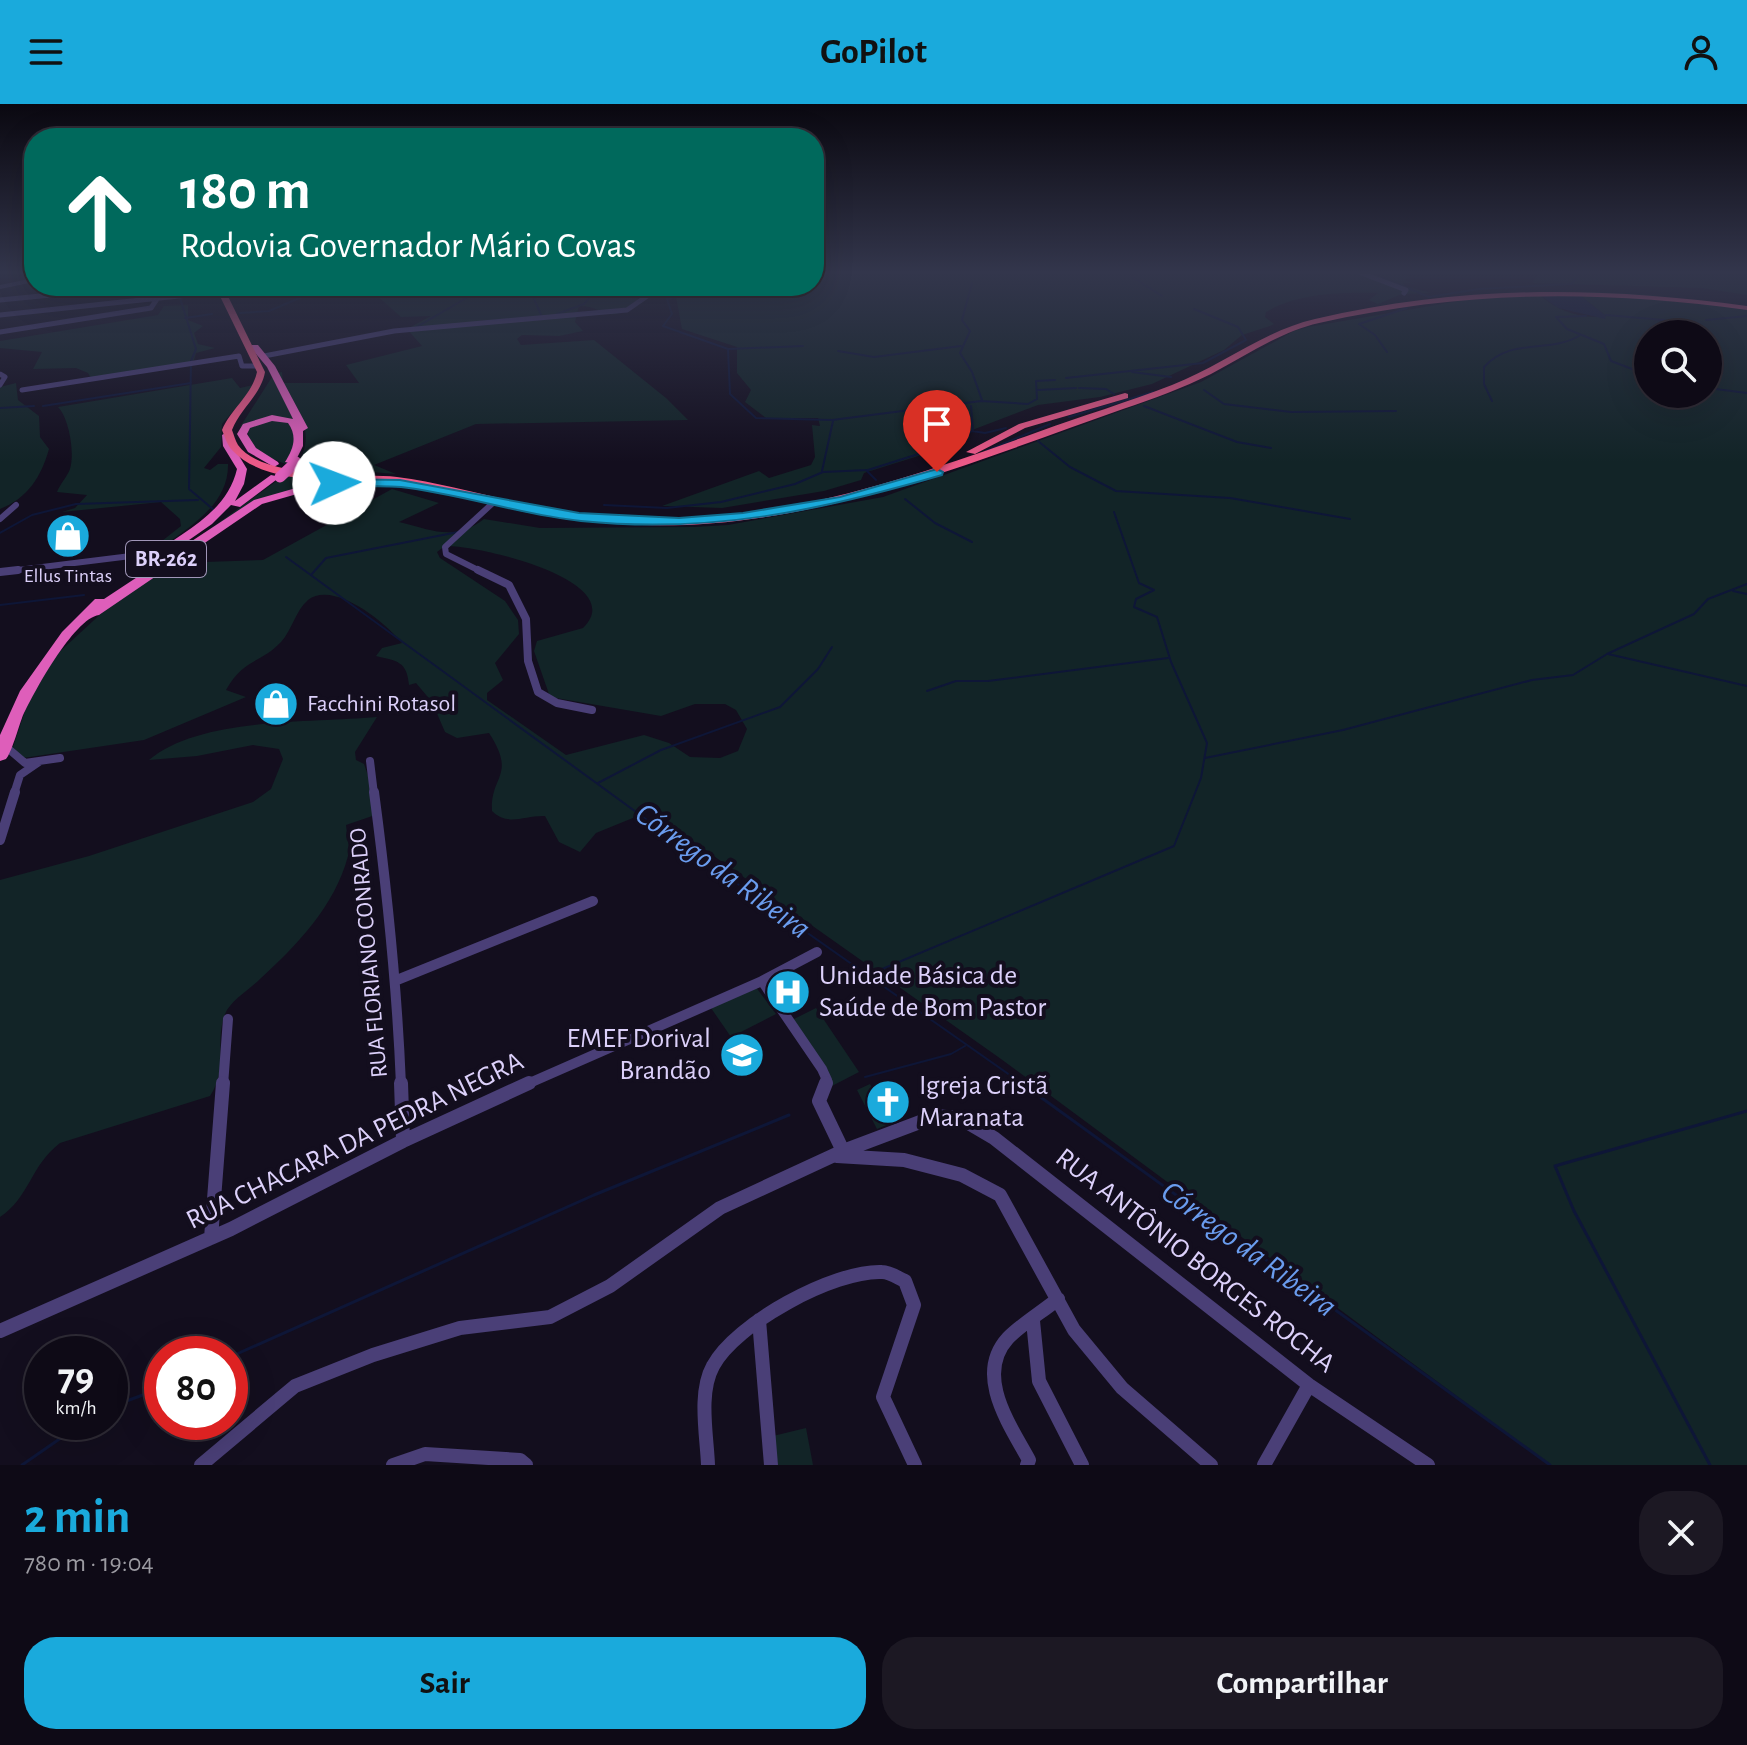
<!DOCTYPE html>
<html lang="pt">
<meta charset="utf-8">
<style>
body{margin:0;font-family:"Alegreya Sans",sans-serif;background:#1c1823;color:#f1f3f6;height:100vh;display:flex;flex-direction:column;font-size:30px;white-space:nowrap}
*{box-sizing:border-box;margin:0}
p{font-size:26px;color:#9b9aa1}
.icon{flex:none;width:44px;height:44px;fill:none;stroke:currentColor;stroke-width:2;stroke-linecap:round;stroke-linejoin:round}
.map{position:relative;height:1361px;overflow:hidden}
.panel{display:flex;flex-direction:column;background:#0e0a16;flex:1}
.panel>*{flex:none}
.top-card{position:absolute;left:24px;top:24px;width:800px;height:168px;border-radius:32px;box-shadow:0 8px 32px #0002,0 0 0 2px #2e2b35;background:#00695c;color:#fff;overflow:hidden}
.controls{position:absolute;left:1634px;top:216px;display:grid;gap:16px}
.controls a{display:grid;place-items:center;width:88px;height:88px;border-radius:50%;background:#0e0a16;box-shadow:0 8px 32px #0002,0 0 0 2px #2e2b35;font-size:40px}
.speed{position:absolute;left:24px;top:1232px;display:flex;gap:16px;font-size:40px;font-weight:700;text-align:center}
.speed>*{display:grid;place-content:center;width:104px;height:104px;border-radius:50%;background:#0e0a16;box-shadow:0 8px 32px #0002,0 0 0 2px #2e2b35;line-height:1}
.speed small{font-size:20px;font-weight:400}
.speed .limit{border:12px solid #d22;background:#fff;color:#111}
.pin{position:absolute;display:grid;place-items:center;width:68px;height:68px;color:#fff;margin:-82px -34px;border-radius:50% 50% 50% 0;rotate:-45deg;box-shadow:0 0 8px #0007}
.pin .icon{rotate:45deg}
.me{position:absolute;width:88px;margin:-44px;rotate:88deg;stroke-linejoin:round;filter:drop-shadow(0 0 6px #0008)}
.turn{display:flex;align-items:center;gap:28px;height:168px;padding:0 24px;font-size:36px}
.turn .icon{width:104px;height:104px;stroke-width:2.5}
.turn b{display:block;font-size:56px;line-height:68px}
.round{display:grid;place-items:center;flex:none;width:84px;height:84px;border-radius:32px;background:#1c1823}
.head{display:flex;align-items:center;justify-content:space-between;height:136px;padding:0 24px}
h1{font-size:48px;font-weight:700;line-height:60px;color:#1aaadc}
.cta{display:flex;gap:16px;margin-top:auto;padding:16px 24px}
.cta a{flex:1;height:92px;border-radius:32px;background:#1aaadc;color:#111;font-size:32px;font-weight:700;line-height:92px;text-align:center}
.cta a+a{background:#1c1823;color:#f1f3f6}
header{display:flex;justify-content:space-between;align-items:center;height:104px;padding:0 24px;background:#1aaadc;color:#111;font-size:36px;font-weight:700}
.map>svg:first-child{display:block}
</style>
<header><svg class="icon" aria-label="menu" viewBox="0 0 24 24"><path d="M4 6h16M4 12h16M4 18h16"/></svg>GoPilot<svg class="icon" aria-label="person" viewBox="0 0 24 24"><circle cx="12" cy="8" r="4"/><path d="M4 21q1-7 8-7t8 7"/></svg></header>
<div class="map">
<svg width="1747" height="1361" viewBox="0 0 1747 1361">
<rect width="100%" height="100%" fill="#130e1e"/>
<!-- green -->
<path fill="#122427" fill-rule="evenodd" d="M814,167H1394L1412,173L1404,176L1417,180L1404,179L1403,182L1432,189L1402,190L1378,200L1369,196L1378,189C1343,188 1297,189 1266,208L1265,213L1274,220L1270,222L1242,231L1224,246L1152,280L1100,293L1038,301L967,328L931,348L864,369L861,376L824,387L722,404L662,402L759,367L769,374L811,361L815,353L812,321L820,322L818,314H766L745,298L751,286L737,269V243L682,225L676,193L657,192L651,186L601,184L600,192L645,195C635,200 620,212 610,210C597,207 592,201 579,202L575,218L583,227L559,232L522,231L517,235L521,241L594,236L666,294L688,316L476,320L374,361L396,370L295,362C321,329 294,300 277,269L282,268L283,279H359L346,261L422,242L407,225L431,212L401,213L375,190L384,184L381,182L536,185L550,182H814Z
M1540,167H1747V191L1702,184L1532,179Z
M1594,188L1651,191L1747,205V1361H1550L1001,955L650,707L596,729L580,748L559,738L545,712C525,711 508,723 492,707C490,671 517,672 489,629L457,634L445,628L432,598L416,579L409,581C407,557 397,557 376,552L382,544L402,539C386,519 334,476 308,496C296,506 292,526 281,538C260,560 244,554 226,586L246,593L144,636L23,654L13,643L28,598L55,552L118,494L163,465L205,458L263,456L392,385L439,399L399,418C433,426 454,438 484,415L540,424L694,423L728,421L883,393L1201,278L1294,227L1308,223L1471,195L1540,191C1556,207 1584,216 1606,212L1577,189ZM1648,230H1708V290H1648ZM445,442C473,440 632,476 583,524L537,537L534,547L550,593L661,612L695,600H725L736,606L747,625L738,647L720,654L690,653L669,639L644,631L566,651L487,596V589L503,576L495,559L519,530L518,516L505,497L440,454L437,448Z
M188,201V216L203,222L194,229L198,240L215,244L196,249L194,256L185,260L91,274L88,269L76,264L33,265L42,248L0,244V237L158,211L164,202Z
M272,273L296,317L271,313L240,323Z
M232,274L240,284L253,281V284L222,320L221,343L204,364L210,366L218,360H228C229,404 182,427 151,451L148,448L181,422L180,415L161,398L62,408L75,404L87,391L57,388C60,380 67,373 70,365C75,349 69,314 58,303Z
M16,279L18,296L39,312L40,333L49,345C41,373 28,394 0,405V283Z
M266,316L288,318L295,327L293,352L286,360C269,354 246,345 248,324Z
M285,371L345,376L269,393L189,440Z
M377,613L355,648L356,656L364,660L381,709L346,721C347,730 350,744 348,752C335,802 296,842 260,875C250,885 230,897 225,910C214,940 229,963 210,992L60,1039C30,1062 30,1093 0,1113V776L89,752L253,698L271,685L283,655L279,645L253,641L197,652L149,656C200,613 311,619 377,613Z
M755,882L776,910L731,933L711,904Z
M816,904L859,968L830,983L828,966L792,916Z
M870,980L891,1019L877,1025L857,986Z
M806,1324L813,1361H778L773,1332Z"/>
<!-- water -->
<path fill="#0e1637" d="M1577,189L1606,212L1605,215L1558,204L1540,191Z"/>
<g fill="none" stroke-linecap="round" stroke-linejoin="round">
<!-- stream-far1 -->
<path stroke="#0e1637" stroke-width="2" d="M1123,167L1162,192
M1367,167L1429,193L1479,185L1571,180L1582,167
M972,179L962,216L970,227L960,249L972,268L982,296
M532,182L539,188L534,195L542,213
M732,182L667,195L672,210L663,222L728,245L803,242
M538,192L561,182
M180,194L196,245L191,257L189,385L214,406
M240,209L269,207L323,184
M557,210L584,200L596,186L607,182
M1606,211L1664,216
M1586,212L1556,213L1567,225L1604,240L1611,257L1648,271
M185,214L212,210
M1706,216L1747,212
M415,224L468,193L472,182
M728,245L730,290L756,314L832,316L981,297L1028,300L1037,295L1036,277L1055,276
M838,247L874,253L961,242
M1387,248L1375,231L1359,220L1407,204
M1132,268L1171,273
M1066,274L1203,259L1246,236L1238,223L1194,205
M1079,284L1106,285L1114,290
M1708,284L1747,289
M1038,286L1076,284
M1204,286L1224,300L1291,308L1396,307
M1492,297L1484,280V263C1511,233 1547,250 1579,232
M43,302L191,279
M971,302L973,326
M1144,302L1237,338L1271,344
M0,304L34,302
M1069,313L1153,288
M1038,337L1070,363L1116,387L1230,394L1350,415
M986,347L1050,320
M866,366L876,376
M822,367L833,317
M905,395L935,419L972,438
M604,401L667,404L721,398L795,380L823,368L868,366L950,340L972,327L985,329L1006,324
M0,429L32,411L76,400L198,396
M286,453L665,729L1024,981
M311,471L326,454L458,428
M1733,487L1747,490
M0,501L84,491
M1608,550L1747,582
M927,587L956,577H988L1168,554
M1205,654L1343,626L1532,576L1573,571L1607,550L1694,510L1708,495L1747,480
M598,679L661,646L780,603L818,565L832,543
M868,871L1174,742L1201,674L1207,639L1171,558L1157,513L1134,503L1136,495L1154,486L1139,479L1114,408
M865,973L951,950L965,942"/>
<!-- stream -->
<path stroke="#0e1637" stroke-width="3" d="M1021,979L1550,1361
M230,1253L594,1091L789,1011
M110,1303L162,1284
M22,1361L84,1318
M1710,1361L1574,1107L1555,1062L1747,1007"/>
<!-- minor-far4 -->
<path stroke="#4a3f77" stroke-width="5" d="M1356,167L1406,186L1404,189
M0,196L142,182
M0,211L207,189
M0,228L151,204L157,195
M264,252L394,227L627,206L653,188L683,182
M0,270L5,273L0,281
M22,286L239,252L242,262H258"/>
<!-- minor-far3 -->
<path stroke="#4a3f77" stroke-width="6" d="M0,415L16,401
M2,468L163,448
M482,468L446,450L445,443L495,397"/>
<!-- minor-far2 -->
<path stroke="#4a3f77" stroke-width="8" d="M478,466L509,481L526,515L528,557L538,588L557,599L592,606
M0,468L18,466
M4,641L25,659L60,654
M370,657L374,690
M14,690L20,671L39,658"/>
<!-- minor-far1 -->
<path stroke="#4a3f77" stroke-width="10" d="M374,688C387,786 397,882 401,981
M0,736L15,688
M397,876L593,797
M762,877L822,965L827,976L825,981
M223,981L228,915
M525,981L762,877L817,848"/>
<!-- minor -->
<path stroke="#4a3f77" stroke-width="14" d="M401,979L403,1037
M826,979L819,997L843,1047
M837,1052L904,1056L962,1071L1000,1091L1074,1226L1122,1284L1211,1361
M211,1134L223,979
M759,1216L771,1361
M1033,1217L1039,1277L1082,1361
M0,1227L231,1125L403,1037L529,979
M201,1361L295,1282L373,1251L460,1224L550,1213L610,1182L720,1104L843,1047L936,1012L960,1014L994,1034L1309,1281L1428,1361
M393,1361L425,1350L520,1356L526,1361
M708,1361C707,1332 698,1289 713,1262C735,1220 834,1166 882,1168C890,1168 898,1174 905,1177L914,1201L883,1293L915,1361
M1027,1361L1029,1356C1010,1321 974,1271 1008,1234C1023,1219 1042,1208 1058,1195
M1264,1361L1309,1281"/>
<!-- tertiary -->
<path fill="#4a3f77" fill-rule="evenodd" d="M34,174V178L0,185V181Z
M202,182H208L209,190H205Z"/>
<!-- trunk -->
<path fill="#de5eba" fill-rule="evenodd" d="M252,241H258L275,262L308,324L303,327V342L294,360L285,358C293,345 298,333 288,319L272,317L250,324L247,330L256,344L278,358L279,360L274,363L248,348L237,330L243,320L272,311L293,315L267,263L252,245Z
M227,328L232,331L233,342L247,365L244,380L235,397L271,371L280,373L240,403L231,401L212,420L156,459H148V453C182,429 227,409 237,365L223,342L222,331Z
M380,375L385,378L384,380L318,384L262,400L99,511C74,514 32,591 22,614C19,622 11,650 6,655C4,656 2,656 0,657V631L20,587L62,528L95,495H104L254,396L317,378Z"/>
<!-- motorway -->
<path fill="#ec5988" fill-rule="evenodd" d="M215,182H223L265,268C261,291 240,305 232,326C234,331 235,336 238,341C263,376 358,369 397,373C436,378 475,389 513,397C564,408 617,416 670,415C798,413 918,371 1038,328C1082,312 1128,298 1172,281C1221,262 1263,227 1315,215C1463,181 1598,182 1747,202V206C1598,186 1466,186 1319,219C1280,228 1247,251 1211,270C1183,284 1153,295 1123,305C961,362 796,432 621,420C546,415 476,390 402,380C353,374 269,385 233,347C227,341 225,333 222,326C231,305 252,291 257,268Z
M1125,289L1128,290V294L1025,324L975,350L966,348L1019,320Z"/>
<!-- trunk-bridge -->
<path stroke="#de5eba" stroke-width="11" d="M280,373L296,358"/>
</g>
<!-- sky -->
<linearGradient id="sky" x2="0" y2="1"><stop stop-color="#0a0810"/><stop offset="0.47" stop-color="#33364c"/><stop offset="1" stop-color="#33364c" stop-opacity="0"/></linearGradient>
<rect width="1747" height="358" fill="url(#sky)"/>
<!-- route -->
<path fill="#1aaadc" stroke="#116e8f" stroke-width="2" d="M937,365L943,368L942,371C819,407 710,430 581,417C521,411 462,390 401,383C379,381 356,383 334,383L328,379L334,375L400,376L579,409L679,414L743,409L840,393Z"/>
<!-- icons -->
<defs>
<g id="shop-disc" transform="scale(2.3)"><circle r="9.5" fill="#1aaadc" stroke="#130e1e"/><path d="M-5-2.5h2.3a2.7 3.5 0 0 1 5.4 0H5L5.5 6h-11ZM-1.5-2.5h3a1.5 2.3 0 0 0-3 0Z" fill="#fff"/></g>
<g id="hospital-disc" transform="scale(2.3)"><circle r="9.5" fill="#1aaadc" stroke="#130e1e"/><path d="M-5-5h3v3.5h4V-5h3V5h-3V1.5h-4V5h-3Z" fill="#fff"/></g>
<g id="school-disc" transform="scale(2.3)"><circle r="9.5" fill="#1aaadc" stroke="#130e1e"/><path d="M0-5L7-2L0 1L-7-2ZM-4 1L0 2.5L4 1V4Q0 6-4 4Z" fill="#fff"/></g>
<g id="church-disc" transform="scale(2.3)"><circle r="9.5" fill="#1aaadc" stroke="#130e1e"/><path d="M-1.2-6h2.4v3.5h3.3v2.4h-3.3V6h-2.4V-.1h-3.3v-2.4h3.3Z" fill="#fff"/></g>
</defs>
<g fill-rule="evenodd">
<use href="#shop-disc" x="68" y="432"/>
<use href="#shop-disc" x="276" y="600"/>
<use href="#hospital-disc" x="788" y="888"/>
<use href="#school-disc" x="742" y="951"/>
<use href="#church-disc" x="888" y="998"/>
</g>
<g text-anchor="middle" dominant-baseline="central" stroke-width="8" stroke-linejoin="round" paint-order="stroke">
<!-- far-poi labels -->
<g font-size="20" fill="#dcd0fa" stroke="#130e1e">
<text x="68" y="472">Ellus Tintas</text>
</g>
<!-- shield labels -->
<rect fill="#130e1e" stroke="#a096b8" stroke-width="2" x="126" y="437" width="80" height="36" rx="6"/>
<g font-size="22" font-weight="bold" fill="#dcd0fa">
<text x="166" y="455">BR-262</text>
</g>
<!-- poi labels -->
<g font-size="24" fill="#dcd0fa" stroke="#130e1e" text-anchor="start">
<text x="307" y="600">Facchini Rotasol</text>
</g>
<!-- street labels -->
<g font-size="24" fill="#dcd0fa" stroke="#130e1e">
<text transform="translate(369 849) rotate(-95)">RUA FLORIANO CONRADO</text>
</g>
<!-- near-poi labels -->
<g font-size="28" fill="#dcd0fa" stroke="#130e1e" text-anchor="start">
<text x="819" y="872">Unidade Básica de<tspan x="819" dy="32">Saúde de Bom Pastor</tspan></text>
<text x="711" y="935" text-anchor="end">EMEF Dorival<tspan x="711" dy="32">Brandão</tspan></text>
<text x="919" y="982">Igreja Cristã<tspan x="919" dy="32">Maranata</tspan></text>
</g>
<!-- near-street labels -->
<g font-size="28" fill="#dcd0fa" stroke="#130e1e">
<text transform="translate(355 1037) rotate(-26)">RUA CHACARA DA PEDRA NEGRA</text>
<text transform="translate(1195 1157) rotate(38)">RUA ANTÔNIO BORGES ROCHA</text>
</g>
<!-- near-water labels -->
<g font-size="32" font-style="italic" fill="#6a9cee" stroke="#130e1e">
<text transform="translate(723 767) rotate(36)">Córrego da Ribeira</text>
<text transform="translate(1249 1145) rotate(36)">Córrego da Ribeira</text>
</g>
</g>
</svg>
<div class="controls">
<a><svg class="icon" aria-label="search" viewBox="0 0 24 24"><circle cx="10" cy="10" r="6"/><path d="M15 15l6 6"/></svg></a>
</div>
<div class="speed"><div>79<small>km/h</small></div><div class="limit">80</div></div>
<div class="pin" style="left:937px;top:368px;background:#d93025"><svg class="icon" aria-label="arrive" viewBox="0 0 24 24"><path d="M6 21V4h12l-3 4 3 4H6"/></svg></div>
<svg class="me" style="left:334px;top:379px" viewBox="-20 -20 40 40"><circle r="19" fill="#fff"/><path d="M0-13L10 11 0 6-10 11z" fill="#1aaadc"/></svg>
<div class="top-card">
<div class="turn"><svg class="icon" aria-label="ahead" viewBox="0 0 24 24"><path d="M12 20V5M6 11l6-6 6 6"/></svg><div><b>180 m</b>Rodovia Governador Mário Covas</div></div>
</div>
</div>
<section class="panel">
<div class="head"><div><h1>2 min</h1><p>780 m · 19:04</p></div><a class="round"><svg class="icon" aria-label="close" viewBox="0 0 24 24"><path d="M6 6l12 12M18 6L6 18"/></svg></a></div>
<div class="cta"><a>Sair</a><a>Compartilhar</a></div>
</section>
